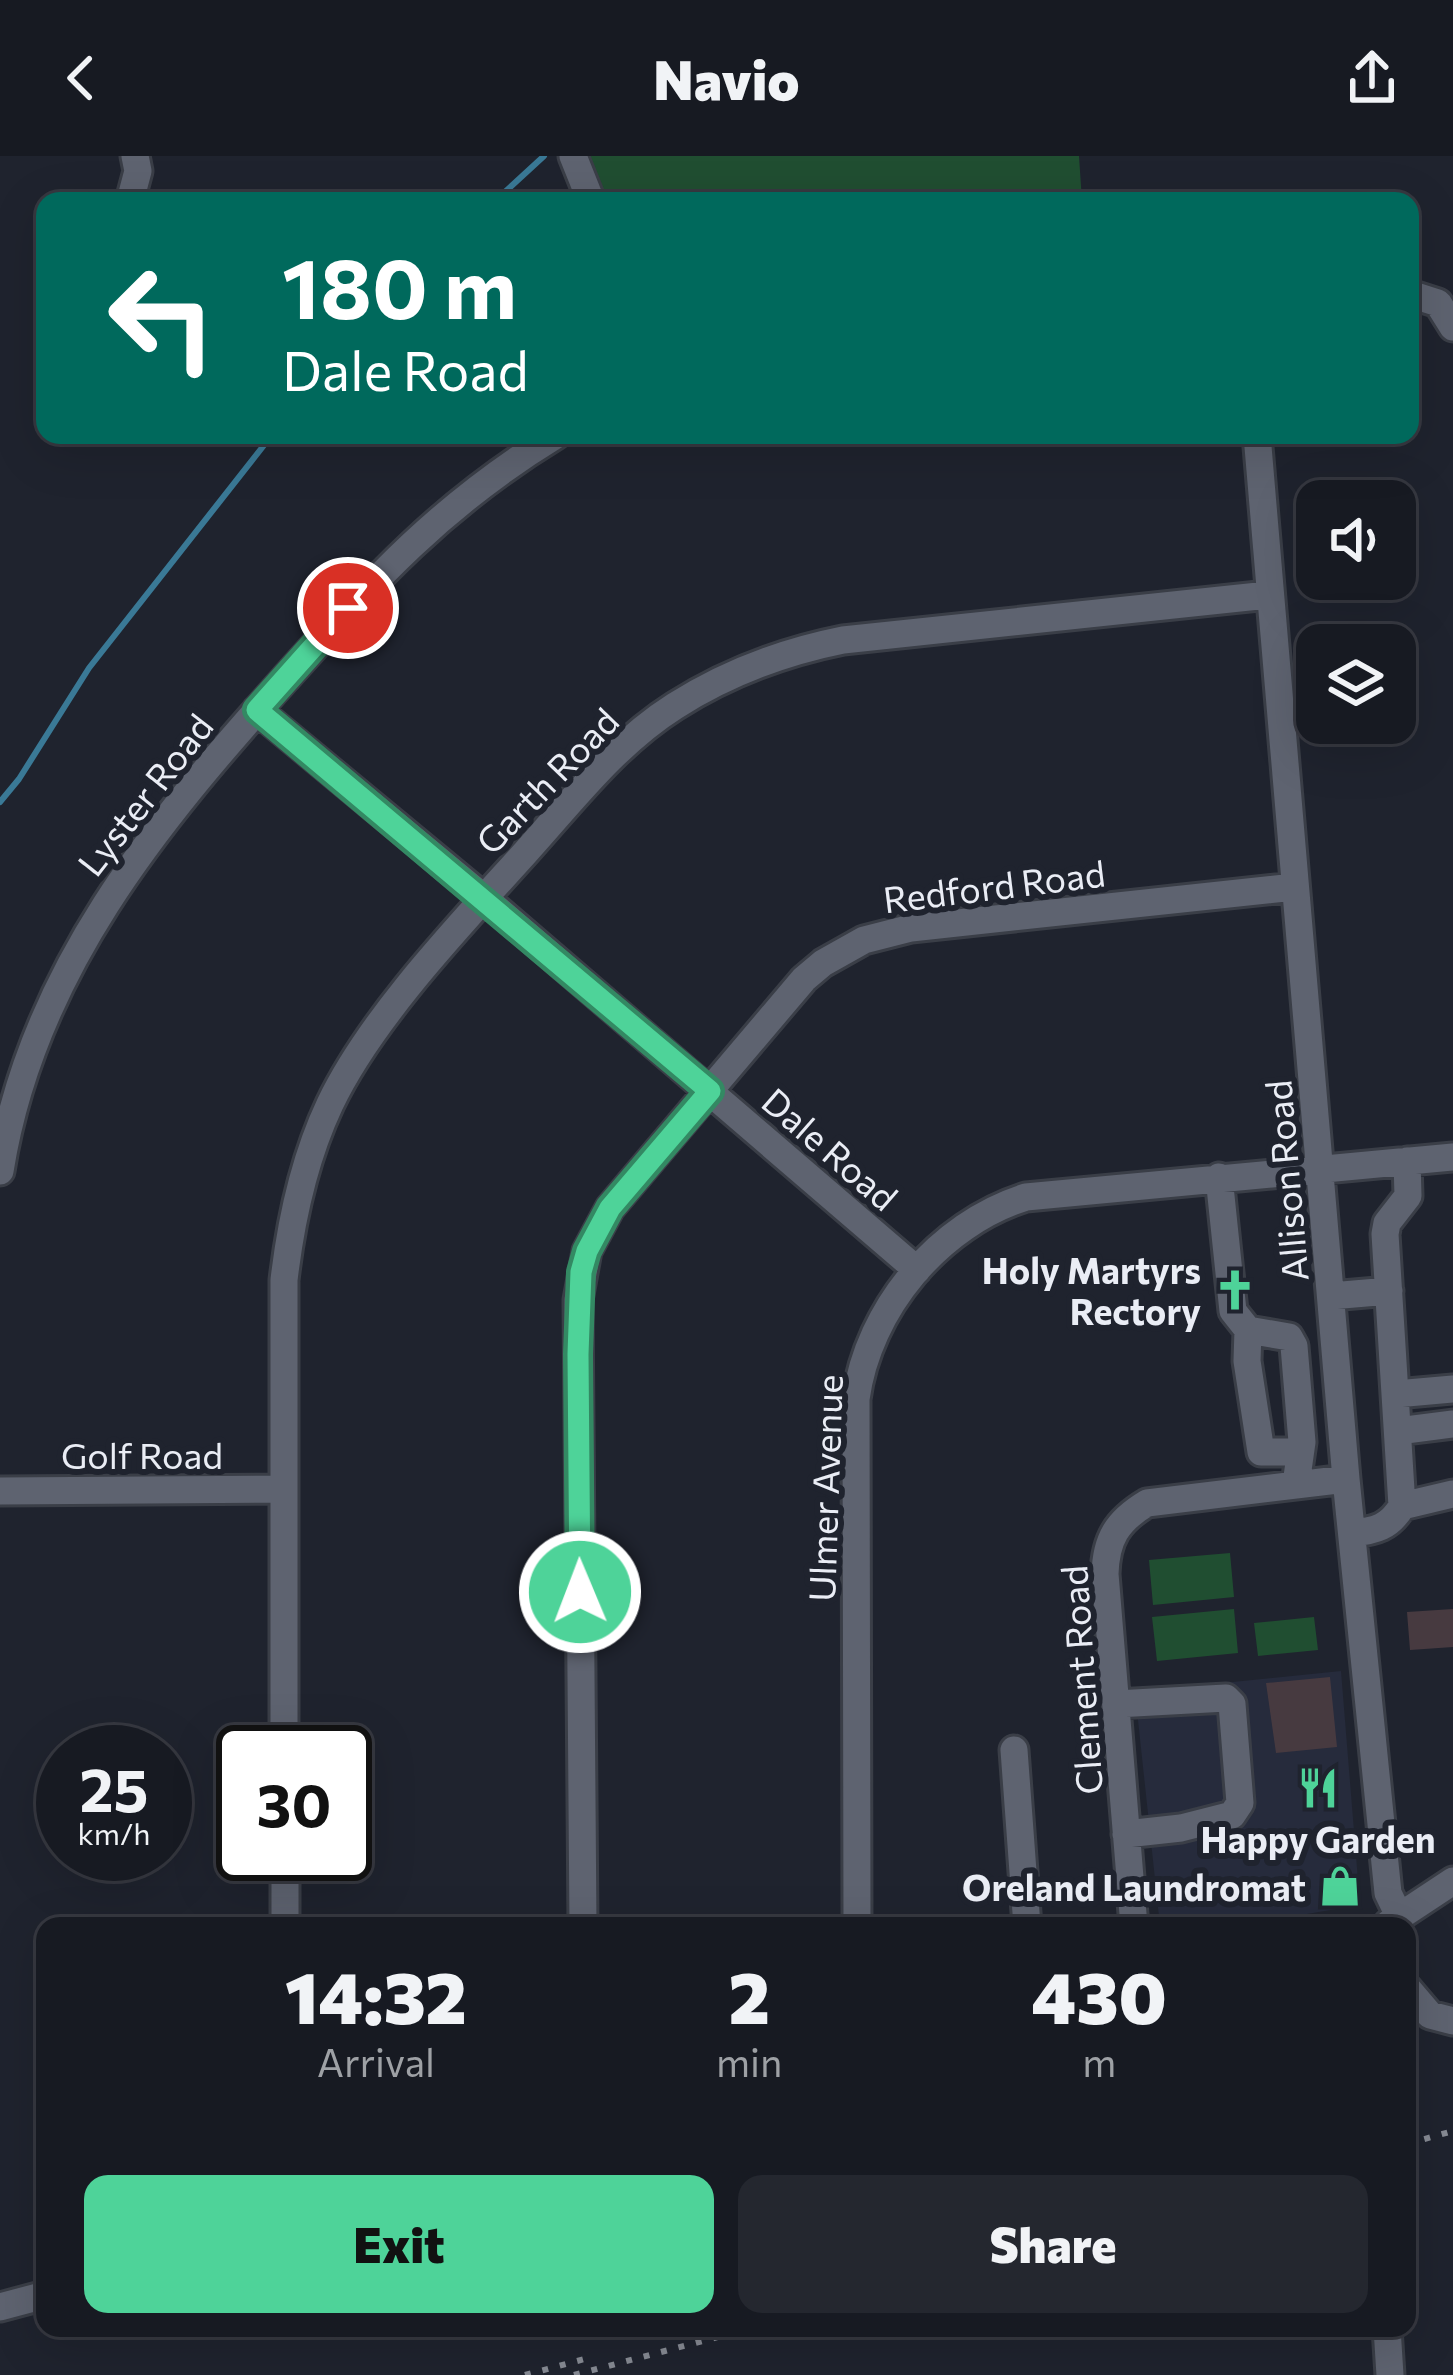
<!DOCTYPE html>
<style>
body{margin:0;font-family:Commissioner,sans-serif;background:#24272f;color:#f1f3f6;height:100vh;display:flex;flex-direction:column;font-size:45px;white-space:nowrap}
*{box-sizing:border-box;margin:0}
p{font-size:39px;color:#9ea1a5}
.icon{flex:none;width:66px;height:66px;fill:none;stroke:currentColor;stroke-width:2;stroke-linecap:round;stroke-linejoin:round}
.map{position:relative;flex:1;overflow:hidden}
.sheet{position:absolute;left:36px;top:1761px;width:1380px;height:420px;display:flex;flex-direction:column;background:#171a22;border-radius:24px;box-shadow:0 12px 48px #0002,0 0 0 3px #363840}
.sheet>*{flex:none}
.guide{position:absolute;left:36px;top:36px;width:1383px;height:252px;border-radius:24px;box-shadow:0 12px 48px #0002,0 0 0 3px #363840;background:#00695c;color:#fff;overflow:hidden}
.fabs{position:absolute;left:1296px;top:324px;display:grid;gap:24px}
.fabs a{display:grid;place-items:center;width:120px;height:120px;border-radius:24px;background:#171a22;box-shadow:0 12px 48px #0002,0 0 0 3px #363840;font-size:60px}
.speed{position:absolute;left:36px;top:1569px;display:flex;gap:24px;font-size:60px;font-weight:700;text-align:center}
.speed>*{display:grid;place-content:center;width:156px;height:156px;border-radius:50%;background:#171a22;box-shadow:0 12px 48px #0002,0 0 0 3px #363840;line-height:1}
.speed small{font-size:30px;font-weight:400}
.speed .limit{border:6px solid #111;border-radius:18px;background:#fff;color:#111}
.pin{position:absolute;display:grid;place-items:center;width:102px;height:102px;color:#fff;margin:-51px;border:6px solid #fff;border-radius:50%;box-shadow:0 3px 12px #0007}
.me{position:absolute;width:132px;margin:-66px;rotate:359deg;stroke-linejoin:round;filter:drop-shadow(0 0 9px #0008)}
.turn{display:flex;align-items:center;gap:42px;height:252px;padding:0 48px;font-size:54px}
.turn .icon{width:156px;height:156px;stroke-width:2.5}
.turn b{display:block;font-size:84px;line-height:102px}
.eta{display:flex;justify-content:space-evenly;align-items:center;height:204px;text-align:center}
.eta b{font-size:72px;font-weight:800;line-height:84px}
.primary-button{display:flex;gap:24px;margin-top:auto;padding:24px 48px}
.primary-button a{flex:1;height:138px;border-radius:24px;background:#4ed399;color:#111;font-size:48px;font-weight:800;line-height:138px;text-align:center}
.primary-button a+a{background:#24272f;color:#f1f3f6}
header{display:flex;justify-content:space-between;align-items:center;height:156px;padding:0 48px;background:#171a22;font-size:54px;font-weight:800}
.map>svg:first-child{display:block}
</style>
<header><svg class="icon" aria-label="back" viewBox="0 0 24 24"><path d="M15 5l-7 7 7 7"/></svg>Navio<svg class="icon" aria-label="share" viewBox="0 0 24 24"><path d="M12 15V3M7 8l5-5 5 5M5 13v7h14v-7"/></svg></header>
<div class="map">
<svg width="1453" height="2219" viewBox="0 0 1453 2219">
<rect width="100%" height="100%" fill="#1f232e"/>
<!-- built -->
<path fill="#262b3c" d="M1341,1515L1360,1749L1236,1770H1160L1135,1536Z"/>
<!-- green -->
<path fill="#204e31" d="M589,0H1079L1082,45H606Z
M1230,1397L1234,1441L1153,1449L1149,1404Z
M1234,1453L1238,1497L1157,1505L1152,1461Z
M1314,1461L1318,1494L1258,1500L1254,1467Z"/>
<g fill="none" stroke-linecap="round" stroke-linejoin="round">
<!-- stream -->
<path stroke="#3a7996" stroke-width="6" d="M495,45L544,0
M0,646L19,623L89,512L272,279"/>
</g>
<!-- building -->
<path fill="#473a40" d="M1453,1453V1491L1410,1494L1407,1456Z
M1330,1521L1337,1591L1276,1597L1266,1527Z"/>
<g fill="none" stroke-linecap="round" stroke-linejoin="round">
<!-- minor casing -->
<g stroke="#3a3e47" stroke-width="33">
<path id="minor" d="M573,0L591,45
M130,45L138,15L135,0
M1410,138L1438,147L1453,171
M1257,279L1346,1323L1388,1737L1400,1762
M257,554L484,742L917,1114
M0,1015C31,817 156,667 285,523C374,424 441,349 556,279
M1219,1021L1233,1155L1248,1174L1289,1181L1294,1190L1302,1286L1296,1328
M1331,1140L1389,1135
M1248,1174L1247,1205L1261,1296H1299
M1396,1238L1453,1233
M1398,1275L1453,1268
M0,1335L284,1333
M1402,1350L1453,1338
M1352,1377C1375,1375 1390,1371 1402,1350L1385,1078L1387,1067L1408,1040L1407,1005
M1116,1548L1226,1542L1232,1548L1240,1647L1232,1659L1181,1672L1126,1678
M1014,1594L1027,1770
M284,1596V1124C291,1064 304,1003 330,948C371,862 460,769 525,697C572,645 615,588 675,550C727,517 783,496 843,484L1268,439
M285,1698V1770
M1388,1768L1453,1725
M583,1770L578,1144L587,1095L610,1052L804,823L823,807L864,784L911,772L1294,731
M857,1770L856,1243C868,1153 939,1068 1026,1041L1453,1001
M1134,1770L1105,1418C1106,1383 1117,1365 1147,1347L1346,1323
M1407,1832L1430,1859L1453,1865
M0,2151L45,2139
M1387,2172L1390,2219"/>
</g>
<!-- path -->
<path stroke="#6b6f79" stroke-width="3" stroke-dasharray="9 9" stroke-linecap="butt" d="M1136,2175L1140,2172"/>
<!-- minor -->
<use href="#minor" stroke="#5e6370" stroke-width="27"/>
<!-- rail -->
<path stroke="#868a93" stroke-width="6" stroke-dasharray="6 12" stroke-linecap="butt" d="M1407,1988L1453,1975
M525,2219L592,2201
M574,2219L752,2172"/>
</g>
<g fill="none" stroke-linecap="round" stroke-linejoin="round">
<!-- route casing -->
<g stroke="#338963" stroke-width="30">
<path id="route" d="M348,452L257,554L710,935L610,1052L587,1095L581,1116L578,1198L580,1436"/>
</g>
<!-- route -->
<use href="#route" stroke="#4ed399" stroke-width="21"/>
</g>
<!-- icons -->
<defs>
<g id="church-bare" transform="scale(3.24)"><path d="M-1.2-6h2.4v3.5h3.3v2.4h-3.3V6h-2.4V-.1h-3.3v-2.4h3.3Z" fill="#4ed399" stroke="#1f232e" stroke-width="2.5" paint-order="stroke"/></g>
<g id="restaurant-bare" transform="scale(3.24)"><path d="M-5-6h1v4h1v-4h1v4h1v-4h1v5L-1.5 .5V6h-2V.5L-5-1ZM5-6V6H3V1.5H1.5Q1.5-4 5-6Z" fill="#4ed399" stroke="#1f232e" stroke-width="2.5" paint-order="stroke"/></g>
<g id="shop-bare" transform="scale(3.24)"><path d="M-5-2.5h2.3a2.7 3.5 0 0 1 5.4 0H5L5.5 6h-11ZM-1.5-2.5h3a1.5 2.3 0 0 0-3 0Z" fill="#4ed399" stroke="#1f232e" stroke-width="2.5" paint-order="stroke"/></g>
</defs>
<g fill-rule="evenodd">
<use href="#church-bare" x="1235" y="1134"/>
<use href="#restaurant-bare" x="1318" y="1632"/>
<use href="#shop-bare" x="1340" y="1730"/>
</g>
<g text-anchor="middle" dominant-baseline="central" stroke-width="12" stroke-linejoin="round" paint-order="stroke">
<!-- street labels -->
<g font-size="36" fill="#eaedf5" stroke="#1f232e">
<text transform="translate(546 624) rotate(-46)">Garth Road</text>
<text transform="translate(144 638) rotate(-52)">Lyster Road</text>
<text transform="translate(994 729) rotate(-7)">Redford Road</text>
<text transform="translate(831 992) rotate(41)">Dale Road</text>
<text transform="translate(1285 1025) rotate(-95)">Allison Road</text>
<text x="142" y="1298">Golf Road</text>
<text transform="translate(824 1332) rotate(-88)">Ulmer Avenue</text>
<text transform="translate(1080 1524) rotate(-94)">Clement Road</text>
</g>
<!-- poi labels -->
<g font-size="36" font-weight="bold" fill="#eaedf5" stroke="#1f232e" text-anchor="end">
<text x="1201" y="1113">Holy Martyrs<tspan x="1201" dy="41">Rectory</tspan></text>
<text x="1318" y="1682" text-anchor="middle">Happy Garden</text>
<text x="1306" y="1730">Oreland Laundromat</text>
</g>
</g>
</svg>
<div class="fabs">
<a><svg class="icon" aria-label="sound" viewBox="0 0 24 24"><path d="M4 9h4l5-4v14l-5-4H4zM17 9q2 3 0 6"/></svg></a>
<a><svg class="icon" aria-label="layers" viewBox="0 0 24 24"><path d="M12 4l9 5-9 5-9-5zM3 14l9 5 9-5"/></svg></a>
</div>
<div class="speed"><div>25<small>km/h</small></div><div class="limit">30</div></div>
<div class="pin" style="left:348px;top:452px;background:#d93025"><svg class="icon" aria-label="arrive" viewBox="0 0 24 24"><path d="M6 21V4h12l-3 4 3 4H6"/></svg></div>
<svg class="me" style="left:580px;top:1436px" viewBox="-20 -20 40 40"><circle r="17" fill="#4ed399" stroke="#fff" stroke-width="3"/><path d="M0-11L8 9 0 5-8 9z" fill="#fff"/></svg>
<div class="guide">
<div class="turn"><svg class="icon" aria-label="left" viewBox="0 0 24 24"><path d="M17 20v-9H6M10 6l-5 5 5 5"/></svg><div><b>180 m</b>Dale Road</div></div>
</div>
<section class="sheet">
<div class="eta">
<div><b>14:32</b><p>Arrival</p></div>
<div><b>2</b><p>min</p></div>
<div><b>430</b><p>m</p></div>
</div>
<div class="primary-button"><a>Exit</a><a>Share</a></div>
</section>
</div>
